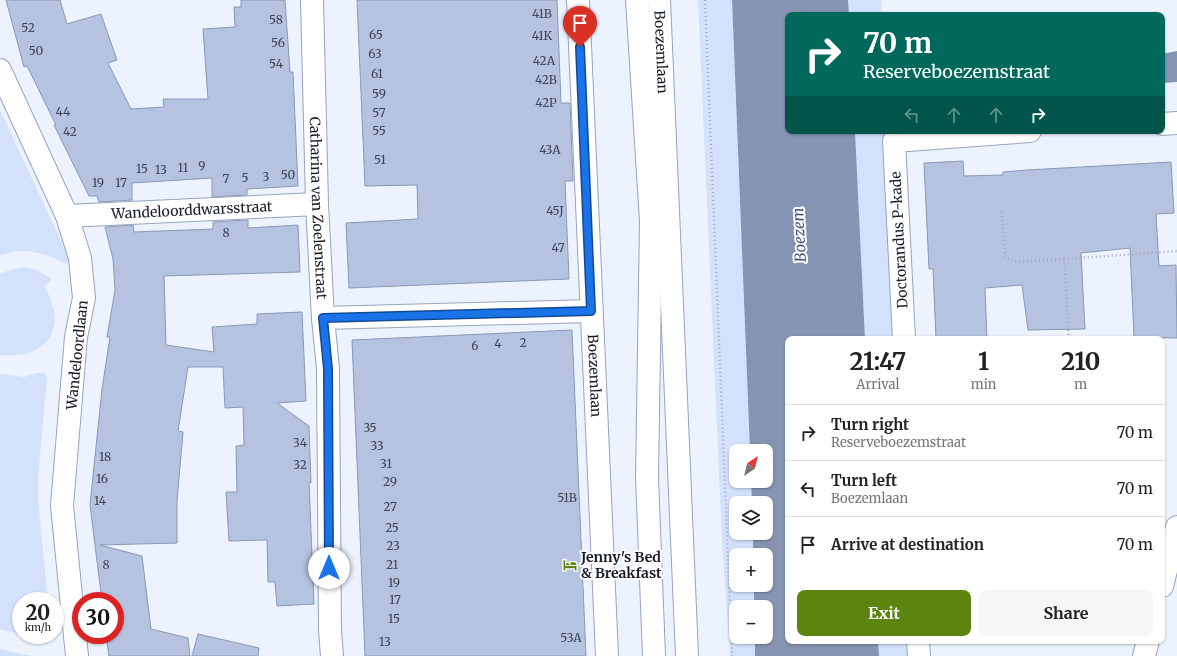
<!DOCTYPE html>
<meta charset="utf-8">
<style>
body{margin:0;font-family:Merriweather,serif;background:#f6f6f6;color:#222;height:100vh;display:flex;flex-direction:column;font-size:15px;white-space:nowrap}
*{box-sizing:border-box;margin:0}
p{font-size:13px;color:#767676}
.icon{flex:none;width:22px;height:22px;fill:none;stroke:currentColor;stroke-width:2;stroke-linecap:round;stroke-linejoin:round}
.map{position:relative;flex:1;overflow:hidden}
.side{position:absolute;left:785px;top:336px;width:380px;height:308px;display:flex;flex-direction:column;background:#fff;border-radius:8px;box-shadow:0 1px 3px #0004}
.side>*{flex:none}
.banner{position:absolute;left:785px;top:12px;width:380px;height:122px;border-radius:8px;box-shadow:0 1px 3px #0004;background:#00695c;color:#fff;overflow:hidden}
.needle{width:26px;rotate:35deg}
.controls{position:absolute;left:729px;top:444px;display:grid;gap:8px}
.controls a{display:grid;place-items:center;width:44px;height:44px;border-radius:8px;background:#fff;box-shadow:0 1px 3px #0004;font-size:20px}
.speed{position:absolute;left:12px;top:592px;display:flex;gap:8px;font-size:20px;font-weight:700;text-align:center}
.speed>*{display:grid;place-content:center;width:52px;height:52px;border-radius:50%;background:#fff;box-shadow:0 1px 3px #0004;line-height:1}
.speed small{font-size:10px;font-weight:400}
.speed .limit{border:6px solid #d22;background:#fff;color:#111}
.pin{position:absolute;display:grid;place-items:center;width:34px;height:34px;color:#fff;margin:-41px -17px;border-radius:50% 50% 50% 0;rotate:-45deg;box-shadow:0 0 4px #0007}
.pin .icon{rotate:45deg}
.me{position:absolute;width:44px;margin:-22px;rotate:0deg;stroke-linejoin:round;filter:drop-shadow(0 0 3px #0008)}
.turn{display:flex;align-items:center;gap:14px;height:84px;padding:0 12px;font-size:18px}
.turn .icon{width:52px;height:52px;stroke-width:2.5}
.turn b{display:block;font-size:28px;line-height:34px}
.lanes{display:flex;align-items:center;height:38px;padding:0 12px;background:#0003;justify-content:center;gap:20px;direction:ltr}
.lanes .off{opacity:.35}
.eta{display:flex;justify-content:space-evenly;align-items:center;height:68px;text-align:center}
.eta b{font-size:24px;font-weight:700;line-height:28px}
.action{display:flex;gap:8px;margin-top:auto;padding:8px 12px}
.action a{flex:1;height:46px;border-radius:8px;background:#5b850e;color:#fff;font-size:16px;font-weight:700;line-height:46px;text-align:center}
.action a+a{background:#f6f6f6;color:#222}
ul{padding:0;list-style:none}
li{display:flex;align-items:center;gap:12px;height:56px;padding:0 12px;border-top:1px solid #e0e0e0}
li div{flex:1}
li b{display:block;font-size:15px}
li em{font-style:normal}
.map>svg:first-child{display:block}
</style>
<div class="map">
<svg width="1177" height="656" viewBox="0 0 1177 656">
<rect width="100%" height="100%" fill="#edf2ff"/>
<!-- green -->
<path fill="#d3e1fd" d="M698,0H732L750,451H736V481H751L752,503H736V533H753V555H736V585H754V607H736V637H755V656H730L722,541Z
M848,0H881L882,15H849Z
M0,110L70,260L67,264C47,254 22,245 0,256Z
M855,131H887L897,339H865Z
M24,267L37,270L52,279L44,286C69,327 48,360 0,355V274L9,270Z
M37,373H44L47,378L38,478V499L48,601H21V634L0,629V374L24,377Z
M24,635H49V638L44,640Z
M878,641H912L913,656H879Z
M0,649L31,656H0Z"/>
<!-- water -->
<path fill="#8694b4" d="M732,0H848L849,15H788V131H855L865,339H788V641H878L879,656H755V637H766V607H754V585H766V555H753V533H766V503H752L751,481H766V451H750Z
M1177,51V82L1162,83V54Z"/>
<!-- building -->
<path fill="#b5c3e1" stroke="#8a98b4" d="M6,0H60L67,24L101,14L117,60L108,63L131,109L164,107L163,99H208L203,29L235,27L234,7H241V0H285L290,72H293L298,186L247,189V195L212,197V178L132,183V200L99,202L97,196H89L54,125H56L27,66L24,67Z
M357,0H557L561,103H570L573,181H565L569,279L349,288L346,223L418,219L417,185L365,186Z
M963,161L964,176L1003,175V172L1027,170L1171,162L1174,213L1156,214L1159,266L1176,265L1177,338L1134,337L1130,248L1081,253L1085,329L1028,330L1022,285L985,288L987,339H936L933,269H929L924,163Z
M248,220V228L298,225L300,272L164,276L166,345L214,352L212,327L257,324V314L302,312L306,401L277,403L309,426L311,483L309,482L314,604L277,606L275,582H268L267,540L229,541L226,492H237L236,446L244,445L243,407L225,408L223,367H188L178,431L183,432L177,501V543L100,545L142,556L151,629L188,638L190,656H109L106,635H115V601H102L90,505L102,389L110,337H107L115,290L113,259L105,227L133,225L134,232L213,229V222Z
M572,330L586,656H365L352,340Z
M198,634L259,648L258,656H192Z"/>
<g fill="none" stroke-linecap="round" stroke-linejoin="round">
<!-- minor casing -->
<g stroke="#96a3c1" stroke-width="24">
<g id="minor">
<path id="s1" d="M312,0L317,204L323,318L328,369L330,630L332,656"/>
<path id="s2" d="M578,0L607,656"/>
<path d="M0,70L67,216L80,258L84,298L76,337L62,506L77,656"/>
<path d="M1162,124L1177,123"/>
<path id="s3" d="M67,216L317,204"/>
<path d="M323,318L591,311"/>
<path d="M904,339L894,141L1030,131"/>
<path d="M1162,586L1177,527"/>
<path d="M918,641L919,656"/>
<path d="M1144,656L1148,641"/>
</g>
</g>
<!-- secondary casing -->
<g stroke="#96a3c1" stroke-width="24">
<g id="secondary">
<path d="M637,0L651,221L647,478L654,656"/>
<path id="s4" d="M659,0L687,656"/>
</g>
</g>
<!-- path -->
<path stroke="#a6abb7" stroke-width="2.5" stroke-dasharray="1 3" stroke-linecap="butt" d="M705,0L732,656
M1002,212L1005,256L1014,262L1064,259
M1069,339L1064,259L1177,251"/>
<!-- minor -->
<use href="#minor" stroke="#fff" stroke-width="22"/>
<!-- secondary -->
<use href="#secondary" stroke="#fff" stroke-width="22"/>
</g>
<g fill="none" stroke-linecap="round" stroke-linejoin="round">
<!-- route casing -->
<g stroke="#114b97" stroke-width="10">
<path id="route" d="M329,568L328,369L323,318L591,311L580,47"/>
</g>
<!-- route -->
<use href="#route" stroke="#1a73e8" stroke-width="7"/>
</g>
<!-- icons -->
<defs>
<g id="hotel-bare" transform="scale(1.08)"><path d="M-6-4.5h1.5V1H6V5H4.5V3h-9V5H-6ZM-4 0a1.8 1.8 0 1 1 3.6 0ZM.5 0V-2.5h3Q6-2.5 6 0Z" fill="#5b850e" stroke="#fff" stroke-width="2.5" paint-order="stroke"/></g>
</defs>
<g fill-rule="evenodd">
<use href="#hotel-bare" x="570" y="565"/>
</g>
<g text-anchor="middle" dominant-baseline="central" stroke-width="4" stroke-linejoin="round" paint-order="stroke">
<!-- number labels -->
<g font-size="12" fill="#3e4656">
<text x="542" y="13">41B</text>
<text x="276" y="19">58</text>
<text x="28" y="27">52</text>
<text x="376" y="34">65</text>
<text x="542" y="35">41K</text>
<text x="278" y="42">56</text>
<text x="36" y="50">50</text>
<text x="375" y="53">63</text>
<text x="544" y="60">42A</text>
<text x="276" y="63">54</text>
<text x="377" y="73">61</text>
<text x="546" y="79">42B</text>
<text x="379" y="93">59</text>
<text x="546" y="102">42P</text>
<text x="63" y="111">44</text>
<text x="379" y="112">57</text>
<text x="379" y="130">55</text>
<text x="70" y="131">42</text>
<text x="550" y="149">43A</text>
<text x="380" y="159">51</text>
<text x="202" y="165">9</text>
<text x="183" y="167">11</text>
<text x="142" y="168">15</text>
<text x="161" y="169">13</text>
<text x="288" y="174">50</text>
<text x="266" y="176">3</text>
<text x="245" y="177">5</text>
<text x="226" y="178">7</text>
<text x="98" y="182">19</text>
<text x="121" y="182">17</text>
<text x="555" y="210">45J</text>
<text x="226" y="232">8</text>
<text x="558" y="247">47</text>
<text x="523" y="342">2</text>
<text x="498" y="343">4</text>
<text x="475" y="345">6</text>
<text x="370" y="427">35</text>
<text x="300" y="442">34</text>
<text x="377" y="445">33</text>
<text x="105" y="456">18</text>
<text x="386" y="463">31</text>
<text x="300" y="464">32</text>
<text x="102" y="478">16</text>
<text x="390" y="481">29</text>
<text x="567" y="497">51B</text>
<text x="100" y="500">14</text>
<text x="390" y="506">27</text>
<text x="392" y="527">25</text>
<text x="393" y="545">23</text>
<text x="106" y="564">8</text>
<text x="392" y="564">21</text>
<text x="394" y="582">19</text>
<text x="395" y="599">17</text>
<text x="394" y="618">15</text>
<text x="571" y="637">53A</text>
<text x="385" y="641">13</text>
</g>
<!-- street labels -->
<g font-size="14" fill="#171c27" stroke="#fff">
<text stroke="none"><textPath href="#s4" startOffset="52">Boezemlaan</textPath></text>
<text stroke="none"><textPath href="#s1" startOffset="208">Catharina van Zoelenstraat</textPath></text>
<text stroke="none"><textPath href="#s3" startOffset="125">Wandeloorddwarsstraat</textPath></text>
<text transform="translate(899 240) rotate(-93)">Doctorandus P-kade</text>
<text transform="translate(77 355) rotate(-84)">Wandeloordlaan</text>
<text stroke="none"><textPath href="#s2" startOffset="376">Boezemlaan</textPath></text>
</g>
<!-- poi labels -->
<g font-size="14" font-weight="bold" fill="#171c27" stroke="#fff" text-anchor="start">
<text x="581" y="557">Jenny's Bed<tspan x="581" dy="16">&amp; Breakfast</tspan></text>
</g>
<!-- water labels -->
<g font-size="15" font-style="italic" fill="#3e5280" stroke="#fff">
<text transform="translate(799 235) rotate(-93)">Boezem</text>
</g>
</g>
</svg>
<div class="controls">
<a><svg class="needle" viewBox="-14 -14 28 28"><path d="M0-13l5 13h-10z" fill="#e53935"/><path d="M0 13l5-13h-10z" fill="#767676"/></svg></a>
<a><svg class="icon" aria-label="layers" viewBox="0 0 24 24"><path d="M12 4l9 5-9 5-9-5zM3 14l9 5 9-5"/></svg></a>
<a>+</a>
<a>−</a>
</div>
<div class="speed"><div>20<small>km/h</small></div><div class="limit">30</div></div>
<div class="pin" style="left:580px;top:47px;background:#d93025"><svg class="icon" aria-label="arrive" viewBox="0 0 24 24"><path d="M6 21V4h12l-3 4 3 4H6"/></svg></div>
<svg class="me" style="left:329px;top:568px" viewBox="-20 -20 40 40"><circle r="19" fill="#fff"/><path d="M0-13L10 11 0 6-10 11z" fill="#1a73e8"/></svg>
<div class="banner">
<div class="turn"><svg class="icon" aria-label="right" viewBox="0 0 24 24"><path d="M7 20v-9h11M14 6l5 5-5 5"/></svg><div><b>70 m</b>Reserveboezemstraat</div></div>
<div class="lanes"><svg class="icon off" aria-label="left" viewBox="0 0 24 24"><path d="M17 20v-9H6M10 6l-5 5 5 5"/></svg><svg class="icon off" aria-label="ahead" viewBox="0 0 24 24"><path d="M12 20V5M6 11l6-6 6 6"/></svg><svg class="icon off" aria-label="ahead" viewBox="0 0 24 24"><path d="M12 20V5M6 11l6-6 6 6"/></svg><svg class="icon" aria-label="right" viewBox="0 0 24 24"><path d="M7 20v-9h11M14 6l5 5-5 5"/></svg></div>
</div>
<section class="side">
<div class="eta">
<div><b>21:47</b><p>Arrival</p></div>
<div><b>1</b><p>min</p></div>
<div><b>210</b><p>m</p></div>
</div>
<ul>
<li><svg class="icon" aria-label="right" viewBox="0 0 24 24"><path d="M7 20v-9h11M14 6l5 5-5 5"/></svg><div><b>Turn right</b><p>Reserveboezemstraat</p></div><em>70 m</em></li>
<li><svg class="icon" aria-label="left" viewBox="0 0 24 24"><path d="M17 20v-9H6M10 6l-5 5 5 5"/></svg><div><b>Turn left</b><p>Boezemlaan</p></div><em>70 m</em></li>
<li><svg class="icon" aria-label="arrive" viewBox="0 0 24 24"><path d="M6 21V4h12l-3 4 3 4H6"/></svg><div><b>Arrive at destination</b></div><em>70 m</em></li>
</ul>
<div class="action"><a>Exit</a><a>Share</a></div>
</section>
</div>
